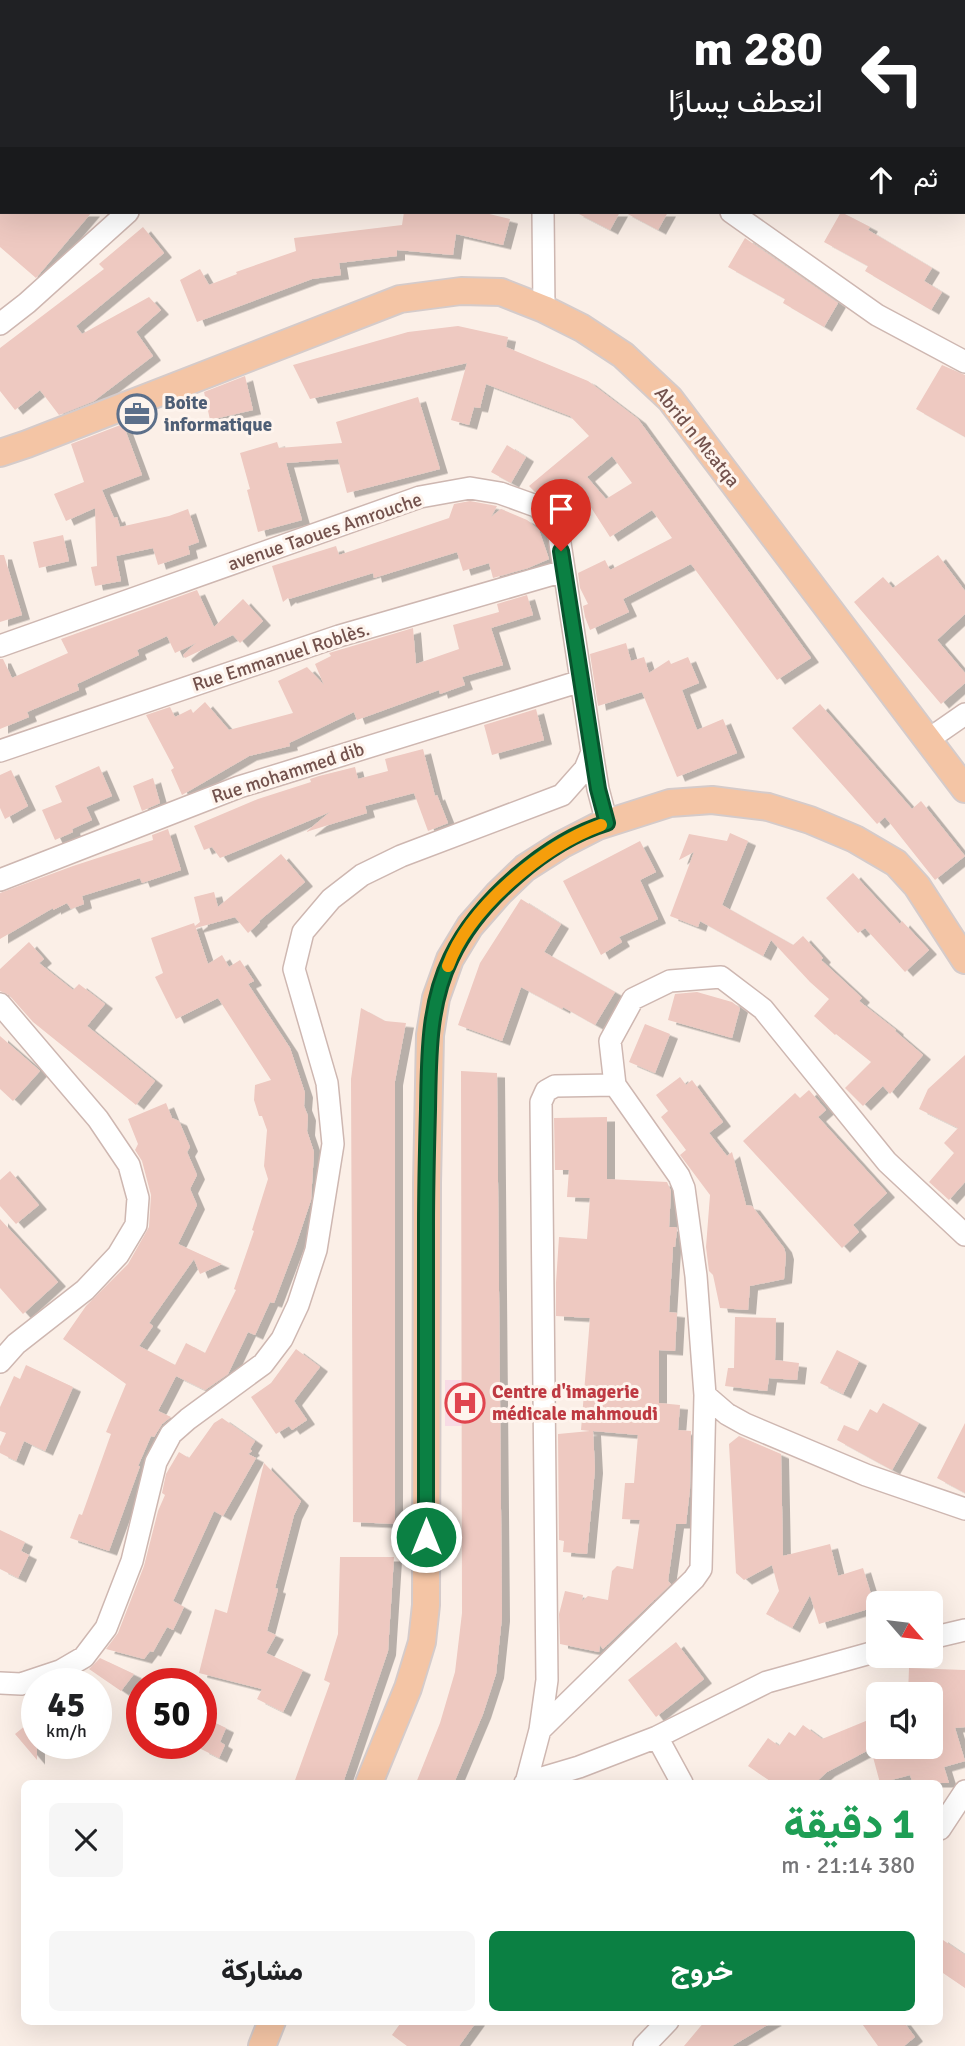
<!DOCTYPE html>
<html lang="ar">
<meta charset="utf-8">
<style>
body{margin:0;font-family:Signika,Vazirmatn,sans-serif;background:#f6f6f6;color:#202124;direction:rtl;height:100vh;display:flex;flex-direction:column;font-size:26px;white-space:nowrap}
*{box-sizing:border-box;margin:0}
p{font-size:23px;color:#757577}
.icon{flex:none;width:38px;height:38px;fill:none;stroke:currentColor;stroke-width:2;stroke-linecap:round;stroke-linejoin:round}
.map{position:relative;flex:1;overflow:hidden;direction:ltr}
.details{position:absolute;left:21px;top:1780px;width:922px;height:245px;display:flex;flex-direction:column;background:#fff;border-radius:10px;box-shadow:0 7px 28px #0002;direction:rtl}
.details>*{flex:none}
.hud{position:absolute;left:0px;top:0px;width:966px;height:214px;box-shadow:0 7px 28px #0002;direction:rtl;background:#202124;color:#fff;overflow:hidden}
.needle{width:46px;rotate:118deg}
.buttons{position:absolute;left:866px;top:1591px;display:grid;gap:14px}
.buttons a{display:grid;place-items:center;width:77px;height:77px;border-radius:10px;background:#fff;box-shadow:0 7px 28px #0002;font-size:35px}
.speed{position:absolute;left:21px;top:1668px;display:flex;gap:14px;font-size:35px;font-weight:700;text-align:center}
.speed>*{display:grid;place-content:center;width:91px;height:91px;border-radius:50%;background:#fff;box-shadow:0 7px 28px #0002;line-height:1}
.speed small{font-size:18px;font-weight:400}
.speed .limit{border:10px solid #d22;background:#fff;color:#111}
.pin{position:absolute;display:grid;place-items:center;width:60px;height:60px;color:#fff;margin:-72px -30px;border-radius:50% 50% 50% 0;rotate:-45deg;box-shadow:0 0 7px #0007}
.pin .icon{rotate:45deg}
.me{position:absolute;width:77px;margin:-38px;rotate:0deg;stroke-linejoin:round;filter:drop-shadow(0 0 5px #0008)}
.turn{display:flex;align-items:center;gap:24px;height:147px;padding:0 28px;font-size:32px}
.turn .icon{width:91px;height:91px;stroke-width:2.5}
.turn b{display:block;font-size:49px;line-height:60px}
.then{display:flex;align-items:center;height:66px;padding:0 28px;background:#0003;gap:14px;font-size:26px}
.round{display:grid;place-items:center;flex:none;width:74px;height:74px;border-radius:10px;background:#f6f6f6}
.overview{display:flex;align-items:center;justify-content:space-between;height:119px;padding:0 28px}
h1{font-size:42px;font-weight:800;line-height:52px;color:#1e9e55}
.primary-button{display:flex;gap:14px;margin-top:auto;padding:14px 28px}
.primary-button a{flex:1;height:80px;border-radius:10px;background:#0b8043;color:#fff;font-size:28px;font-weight:800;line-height:80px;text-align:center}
.primary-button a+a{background:#f6f6f6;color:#202124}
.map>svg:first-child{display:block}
</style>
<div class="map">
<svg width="965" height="2046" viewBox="0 0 965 2046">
<defs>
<filter id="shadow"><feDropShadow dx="8" dy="4.5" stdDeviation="0" flood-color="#0004"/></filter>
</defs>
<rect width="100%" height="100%" fill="#fbefe7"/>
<!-- medical -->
<path fill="#f8dbe5" d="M445,1380H486L485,1426H445Z"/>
<!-- building -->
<path fill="#eec9c1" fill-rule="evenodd" filter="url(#shadow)" d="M0,212H92L36,278L0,247Z
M404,212H481L510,219L503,245L456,234L453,255L397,250V256L339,263L341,275L312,279L197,322L180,280L200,269L209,285L237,274L236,272L296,251L294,238L402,225Z
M575,212H620L610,230Z
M624,212H668L658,230Z
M841,212L870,227L868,230L932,268L924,281L942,292L931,310L865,271L868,266L824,242Z
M143,227L164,253L76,326L82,334L149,297L161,310L136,332L153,356L94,401L59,415L40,390L15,410L0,391V348L104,269L99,264Z
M745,238L838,303L824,327L783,303L785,299L728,267Z
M458,326L508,337L506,347L588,381L638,419L811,658L777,680L691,564L623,599L629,612L590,630L585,617L583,606L588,604L580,588L578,573L605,560L610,570L672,538L652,510L610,537L581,492L579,494L566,479L559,484L556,481L543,495L535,492L529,486L589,436L570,416L486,384L480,408L474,407L469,425L451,420L467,363L310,399L293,365L408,332ZM612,456L632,483L606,499L587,477Z
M942,365L965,375V437L916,409Z
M245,376L253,410L210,420L204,392Z
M418,397L440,469L347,493L338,459L286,463L302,520L258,532L247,490L250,489L240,453L277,442L279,448L342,443L336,422Z
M123,424L142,475L102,490L114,518L117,517L120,527L169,516L188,509L199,542L188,546L190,554L158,565L153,548L116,556L121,581L95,586L91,567L97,566L95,508L66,521L54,494L84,482L71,444Z
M507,445L526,457L511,483L491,472Z
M470,501L497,506L491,517L501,509L527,520L539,530L549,559L528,568L493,578L489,563L463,571L457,552L374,578L373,573L289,599L288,598L283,602L272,566L336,546L339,555L449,518L454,504Z
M63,535L69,561L39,568L33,542Z
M0,555H4L22,615L0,622Z
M938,555L965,591V614L937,640L965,673V683L941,704L854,602L883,577L893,588Z
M197,590L214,627L243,599L263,621L240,643L233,635L185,658L183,655L196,643L175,653L167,636L137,650L139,655L77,684L79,690L27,712L29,717L0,729V659H3L12,678L68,653L61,639Z
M527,595L533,615L491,628L503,665L462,677L465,685L440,694L439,690L357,720L354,712L289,743L290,746L249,756L182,795L171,770L174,768L146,715L170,707L175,717L191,709L193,713L205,702L229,730L293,713L278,681L307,667L324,685L315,664L331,656L329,653L413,628L416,664L459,649L453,625L499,612L497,604Z
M626,643L631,661L644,657L649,673L669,660L671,664L688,657L699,683L682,690L697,730L723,719L737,753L677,777L642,692L598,706L590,654Z
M820,704L912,809L921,801L965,856L935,880L885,817L877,824L792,728Z
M536,709L544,740L492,755L484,725Z
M423,749L435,796L437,795L448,823L428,831L414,793L365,806L367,813L306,832L330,812L220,858L212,847L204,850L194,826L258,799L311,782L310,779L319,776L355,767L358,779L388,771L385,759Z
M99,766L112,796L86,807L92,820L72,829L73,832L55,840L42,810L62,802L55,786Z
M11,770L28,806L5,819L0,808V775Z
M153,778L160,803L142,811L133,786Z
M168,829L181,870L142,883L140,878L82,896L84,904L71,909L67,903L53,910V908L0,939V893L73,866L153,840L152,835Z
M730,833L748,841L722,905L793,945L803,936L823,958L821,960L862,998L859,1001L896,1030L895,1031L923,1055L890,1094L883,1086L863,1106L845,1088L871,1062L836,1034L835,1035L814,1016L829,999L810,982L771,940L763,956L700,921L698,927L670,916L694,852L679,860L689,834L727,841Z
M640,841L656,872L640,880L658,919L619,937L622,942L601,955L563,881Z
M281,854L305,882L259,921L260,922L248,933L235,917L196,928L208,964L222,955L229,967L240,960L254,981L248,984L290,1048L305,1093L304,1106L308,1116L307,1131L314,1152L311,1200L296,1245L274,1303L270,1302L255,1335L248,1332L228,1374L205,1390L176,1376L158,1411L171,1417L162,1424L154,1437L151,1436L138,1466H140L109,1551L70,1538L79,1514L82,1515L111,1434L106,1432L126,1384L63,1339L86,1306L128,1264L149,1227L151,1195L142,1161L135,1150L138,1144L128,1119L166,1103L172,1118L179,1121L190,1147L187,1152L197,1175L190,1189L197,1205L178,1244L222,1264L200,1274L194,1259L149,1323L153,1326L139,1346L175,1365L186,1343L205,1353L236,1290L234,1289L254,1231L252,1230L268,1179L264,1166L267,1130L262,1116H259L254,1100L255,1085L271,1080L218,998L176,1019L155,977L163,973L151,938L194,923L195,926L200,922L194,897L214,892L218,907Z
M853,873L900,924L902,921L929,950L905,972L865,928L858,933L826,898Z
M521,899L561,924L544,952L615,992L595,1025L563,1007L562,1009L521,987L502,1041L458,1025L480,963Z
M29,942L44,959L39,963L73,990L79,984L105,1004L87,1026L155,1081L136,1105L33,1022L9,995L0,991V969Z
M697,992L732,1002L740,1008L732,1038L668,1020L675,994Z
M361,1008L385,1021L406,1023L395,1081V1524L353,1522L351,1079Z
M645,1024L670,1034L655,1073L629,1062Z
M0,1036L40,1071L13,1101L0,1089Z
M965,1055V1182L949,1200L929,1182L954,1153L944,1143L958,1128L919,1109L928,1089Z
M461,1071L497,1073L502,1617L496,1674L483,1714L454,1783H416L440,1723L455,1672L462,1613Z
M680,1077L686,1085L692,1080L723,1122L709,1133L727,1156L732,1152L746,1205L752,1206L784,1248L786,1255L784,1279L750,1286L748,1310L720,1308L713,1275L709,1271L706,1247L710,1195L680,1155L686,1150L661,1117L668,1111L656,1095Z
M809,1090L826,1110L818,1117L887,1193L853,1225L859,1232L842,1248L743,1141L795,1093L800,1098Z
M607,1117V1179L667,1182L671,1191L669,1227H676L677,1230L675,1247H673L669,1312L677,1313L675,1351L659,1350V1403L680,1405L678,1430L691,1431L690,1489L686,1524H676L668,1581L671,1584L603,1649L600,1645L599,1652L560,1644L559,1614L565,1591L583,1595L582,1601L588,1596L608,1600L612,1571L617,1566L633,1569L640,1520L622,1519L625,1483H634L638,1435L593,1431L595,1469L587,1554L563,1552L564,1541L559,1540L558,1434L590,1431L581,1430L590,1318L556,1316V1283L559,1237L587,1239L590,1198L567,1197L569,1170H555L554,1118Z
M10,1171L39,1205L16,1224L0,1206V1180Z
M0,1219L58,1282L23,1314L0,1288Z
M735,1317L776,1318L775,1360L799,1363L797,1380L769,1378L767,1391L725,1386L728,1368H734Z
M296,1349L320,1367L294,1401L307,1420L292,1430L289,1426L276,1434L251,1397L271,1383Z
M837,1350L859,1361L843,1394L820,1383Z
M26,1365L73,1387L45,1451L24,1441L16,1461L0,1453V1446L6,1433L0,1431V1407L14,1376L20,1379Z
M883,1403L919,1423L892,1470L837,1440L844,1425L858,1431L870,1409L877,1413Z
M222,1418L255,1441L250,1449L252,1451L248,1454L256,1458L223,1516L214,1511L173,1601L184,1607L173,1630L167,1627L153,1652L150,1651L144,1659L106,1649L118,1633L144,1566L158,1511L165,1495L162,1493L166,1474L179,1452L189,1458L214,1423Z
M965,1423V1493L937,1478Z
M739,1436L781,1454L783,1556L830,1544L838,1576L863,1568L875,1607L819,1624L810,1595L792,1628L766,1614L779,1591L772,1565L744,1580L736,1573L729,1444Z
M264,1463L301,1501L294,1515L275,1588L278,1589L267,1631L276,1635L266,1653L303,1670L283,1712L257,1699L262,1689L199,1673L215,1609L227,1613Z
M0,1530L25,1542L21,1551L29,1555L18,1578L0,1569Z
M340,1557H394L388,1651L343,1783H294L330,1683L324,1680L338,1634Z
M676,1642L704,1679L656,1717L628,1680Z
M100,1658L134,1674L121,1691L89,1669Z
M909,1668L965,1670V1727L955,1728L965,1761L944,1767L949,1783H913L910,1775L880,1783L873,1757L910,1746H931V1694H908Z
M37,1716V1760L15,1734Z
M201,1716L226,1728L220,1742L225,1745L219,1758L201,1749Z
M878,1716V1745L827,1772L815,1783H773L748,1766L768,1738L779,1746L789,1732L795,1736L803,1725L822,1739Z
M940,1938L965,1955V1988L940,1971Z
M402,2021H477L459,2046H407L392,2035Z
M705,2021H774L732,2046H684Z
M860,2021H903L915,2037L904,2046H878Z"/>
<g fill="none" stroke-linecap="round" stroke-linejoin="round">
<!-- minor casing -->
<g stroke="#ceb7b1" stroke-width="24">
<path id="minor" d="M79,0V2
M235,0V2
M374,0L375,2
M538,0V2
M712,0V2
M558,2L559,0
M820,2V0
M0,122L2,121
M964,166H965
M543,212L544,309
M731,212L877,315L965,362
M0,324L27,303L128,212
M0,646L420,497L470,488L500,493L536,506L550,517L558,530L592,752L585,769L562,795L401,856L362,875L331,899L303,932L294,969L327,1083L333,1144L316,1250L298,1305L282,1339L263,1364L188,1419L171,1434L156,1462L132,1561L106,1628L84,1657L60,1671L21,1684L0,1683
M929,739L965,714
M0,751L339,636L564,571
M592,752L598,789L607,823
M0,880L239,787L581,681
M0,1004L98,1119L129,1165L138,1198L136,1225L118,1255L85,1290L16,1344L0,1362
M705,1395L727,1414L745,1424L866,1475L965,1509
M931,1638L965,1630
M540,1730L694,1579L701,1569L705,1395L696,1276L684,1188L679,1176L615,1085L610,1041L633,999L670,981L721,977L763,1009L887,1162L965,1235
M657,1737L682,1783
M525,1783L579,1767L657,1737L767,1682L878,1651
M526,1783L540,1730L547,1680L541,1102L546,1091L555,1086L615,1085
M940,1829L965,1791
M644,2046L668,2021"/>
</g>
<!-- major casing -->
<g stroke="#d5cbca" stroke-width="30">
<path id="major" d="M0,453L27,444L400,299L461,291L501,292L544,309L582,328L623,355L670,399L965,789
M369,1783L408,1688L422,1642L426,1605L427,1183L430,1035L436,998L450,959L470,926L499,893L525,868L561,845L598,826L670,803L712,800L768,807L810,820L855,839L896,863L917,886L965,960
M262,2046L272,2021"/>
</g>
<!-- minor -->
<use href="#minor" stroke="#fff" stroke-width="21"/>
<!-- major -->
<use href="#major" stroke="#f4c5a5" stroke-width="26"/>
</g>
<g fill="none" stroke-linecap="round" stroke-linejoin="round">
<!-- route casing -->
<g stroke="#07532c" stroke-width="18">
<path id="route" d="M426,1537C426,1433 426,1329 426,1225C426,1186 427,1147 428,1109C429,1058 428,1005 451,958C478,901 547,841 607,823L598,789L561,551"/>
</g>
<!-- route -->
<use href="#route" stroke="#0b8043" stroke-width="12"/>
<!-- slow -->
<path stroke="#f59e0b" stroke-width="12" d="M448,966C469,907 544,846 601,825"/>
</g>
<!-- icons -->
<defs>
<g id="office-ring" transform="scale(2.0125)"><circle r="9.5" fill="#fef4ed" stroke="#5c6f8a" stroke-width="1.5"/><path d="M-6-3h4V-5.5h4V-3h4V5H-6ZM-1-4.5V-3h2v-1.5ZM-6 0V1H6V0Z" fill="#5c6f8a"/></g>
<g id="hospital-ring" transform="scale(2.0125)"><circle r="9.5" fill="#fef4ed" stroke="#e0444e" stroke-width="1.5"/><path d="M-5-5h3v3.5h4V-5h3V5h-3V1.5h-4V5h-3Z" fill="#e0444e"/></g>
</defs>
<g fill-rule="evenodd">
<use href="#office-ring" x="137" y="414"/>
<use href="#hospital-ring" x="465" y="1403"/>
</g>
<g text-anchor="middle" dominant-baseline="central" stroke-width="6" stroke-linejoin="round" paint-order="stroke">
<!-- service labels -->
<g font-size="19" font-weight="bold" fill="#4e5e75" stroke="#fef4ed" text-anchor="start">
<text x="164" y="403">Boite<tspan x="164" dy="22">informatique</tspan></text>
</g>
<!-- street labels -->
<g font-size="19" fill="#73524d" stroke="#fef4ed">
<text transform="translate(697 437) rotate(51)">Abrid n Mɛatqa</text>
<text transform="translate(325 532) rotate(-19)">avenue Taoues Amrouche</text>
<text transform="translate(281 657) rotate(-18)">Rue Emmanuel Roblès.</text>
<text transform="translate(288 773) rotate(-18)">Rue mohammed dib</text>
</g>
<!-- health labels -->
<g font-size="19" font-weight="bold" fill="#be3a42" stroke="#fef4ed" text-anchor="start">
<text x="492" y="1392">Centre d'imagerie<tspan x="492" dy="22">médicale mahmoudi</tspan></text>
</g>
</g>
</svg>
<div class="buttons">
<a><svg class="needle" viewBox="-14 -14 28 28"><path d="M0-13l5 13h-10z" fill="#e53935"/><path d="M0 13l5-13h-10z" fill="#757577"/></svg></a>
<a><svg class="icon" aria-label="sound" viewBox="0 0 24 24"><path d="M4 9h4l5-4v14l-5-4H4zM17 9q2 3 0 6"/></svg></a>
</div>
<div class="speed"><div>45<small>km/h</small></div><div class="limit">50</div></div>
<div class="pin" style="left:561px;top:551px;background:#d93025"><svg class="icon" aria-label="arrive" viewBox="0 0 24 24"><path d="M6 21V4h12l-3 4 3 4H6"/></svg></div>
<svg class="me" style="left:426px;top:1537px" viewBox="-20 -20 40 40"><circle r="17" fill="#0b8043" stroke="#fff" stroke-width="3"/><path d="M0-11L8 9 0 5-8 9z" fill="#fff"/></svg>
<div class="hud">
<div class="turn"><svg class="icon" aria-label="left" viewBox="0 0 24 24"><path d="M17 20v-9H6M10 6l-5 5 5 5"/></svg><div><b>280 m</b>انعطف يسارًا</div></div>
<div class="then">ثم<svg class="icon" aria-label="ahead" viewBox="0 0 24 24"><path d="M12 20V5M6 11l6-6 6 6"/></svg></div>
</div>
<section class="details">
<div class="overview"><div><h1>1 دقيقة</h1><p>380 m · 21:14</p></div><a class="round"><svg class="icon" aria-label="close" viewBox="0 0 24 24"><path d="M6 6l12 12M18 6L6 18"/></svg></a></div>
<div class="primary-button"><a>خروج</a><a>مشاركة</a></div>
</section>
</div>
